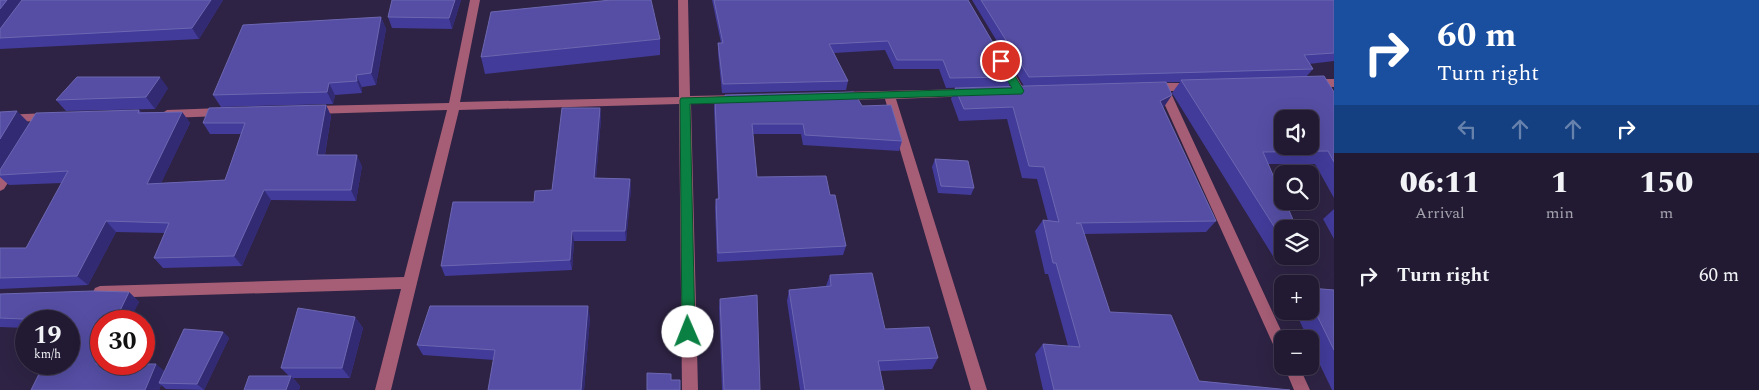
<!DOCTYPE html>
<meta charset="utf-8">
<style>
body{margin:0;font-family:Spectral,serif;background:#2e273f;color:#f1f3f6;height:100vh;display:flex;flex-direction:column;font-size:19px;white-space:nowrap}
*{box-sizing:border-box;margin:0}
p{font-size:16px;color:#a2a1ac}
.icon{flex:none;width:28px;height:28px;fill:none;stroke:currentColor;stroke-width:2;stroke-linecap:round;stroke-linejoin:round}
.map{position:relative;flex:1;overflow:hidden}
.panel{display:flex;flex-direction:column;background:#221a33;width:425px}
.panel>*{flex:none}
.guide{background:#1a4fa0;color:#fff;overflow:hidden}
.fabs{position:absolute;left:1274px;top:110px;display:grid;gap:10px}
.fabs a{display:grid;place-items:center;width:45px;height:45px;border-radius:10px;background:#221a33;box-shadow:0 5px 20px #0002,0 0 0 1px #3f384e;font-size:25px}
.speed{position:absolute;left:15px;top:310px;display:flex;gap:10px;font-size:25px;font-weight:700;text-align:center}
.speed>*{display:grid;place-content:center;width:65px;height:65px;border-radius:50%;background:#221a33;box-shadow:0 5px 20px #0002,0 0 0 1px #3f384e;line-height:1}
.speed small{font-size:12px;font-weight:400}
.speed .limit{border:8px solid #d22;background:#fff;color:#111}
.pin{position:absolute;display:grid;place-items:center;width:42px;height:42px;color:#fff;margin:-21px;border:2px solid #fff;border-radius:50%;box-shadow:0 1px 5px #0007}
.me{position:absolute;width:55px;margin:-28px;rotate:359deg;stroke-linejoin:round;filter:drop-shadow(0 0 4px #0008)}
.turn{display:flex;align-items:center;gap:18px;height:105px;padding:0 20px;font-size:22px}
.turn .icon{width:65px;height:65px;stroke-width:2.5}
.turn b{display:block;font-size:35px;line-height:42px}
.lanes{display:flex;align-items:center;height:48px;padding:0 20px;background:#0003;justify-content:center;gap:25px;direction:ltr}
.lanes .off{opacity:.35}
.eta{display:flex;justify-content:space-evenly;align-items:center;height:85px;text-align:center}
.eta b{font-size:30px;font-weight:800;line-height:35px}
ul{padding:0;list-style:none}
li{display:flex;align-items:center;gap:15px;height:75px;padding:0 20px}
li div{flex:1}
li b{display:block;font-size:19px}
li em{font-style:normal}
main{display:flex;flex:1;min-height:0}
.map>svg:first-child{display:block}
</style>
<main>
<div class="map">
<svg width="1334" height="390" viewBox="0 0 1334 390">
<rect width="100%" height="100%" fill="#2e2344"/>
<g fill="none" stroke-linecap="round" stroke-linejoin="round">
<!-- minor -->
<path fill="#a65e76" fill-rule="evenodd" d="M470,0H480L460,102L679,97L678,0H688L690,96L740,95L746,99L740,103L691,104L698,390H682L679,104L459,110L391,390H375L401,289L100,298L95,296L93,292L95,288L100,286L404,277L447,110L312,114L306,110L312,106L449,103Z
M1004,61L1008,62L1025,91L1023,94L1019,95L1015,94L999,65Z
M1312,79H1334V87L1308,86L1307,83L1308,80Z
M1162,83H1192L1198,87L1192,91H1170L1285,339H1282V354L1277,353L1159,92L1148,91L1146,88L1148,85Z
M970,89L976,93L974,96L896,99L987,390H971L885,99L840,100L834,96L840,92Z
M222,108L228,112L222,116L167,118L161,114L167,110Z
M50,113L56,117L54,120L0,123V115Z
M12,162L16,164L18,167L4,189L0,191V176L8,164Z
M1284,366H1299L1310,390H1294Z"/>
</g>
<!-- wall -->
<path fill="#423b99" d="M0,0H223L199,39L0,49Z
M461,0L452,29L392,28L388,17Z
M712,0H968L1013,77L1009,86L946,88L939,69H894L885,50L834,53L848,81L846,90L722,93L718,53V43H721Z
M972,0H1334V61L1309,64L1313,69L1306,77L1334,92V198L1315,164H1268L1282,229V256H1284L1276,261L1172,93L1180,82L1125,83L1164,107H1163L1216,221L1206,232L1084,234L1110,312L1199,381L1290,390H1043L1035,354L1043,344L1068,346L1048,274H1045L1035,231L1043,220L1048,221L1037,179L1022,178L1007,119L959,121L951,99L955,88L1024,86Z
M381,17L386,29L376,85L362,87V93L335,95L333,104L221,107L213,95Z
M660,39V55L485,74L481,57Z
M168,88L155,109L66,111L56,100Z
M725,95L862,106L902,141L899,151L803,145L801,134H753L757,177L830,195L846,246L843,255L717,262L715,208L716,199H718L714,109L715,99H724Z
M326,105L331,116L325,155L362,166L356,201L271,200L242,266L163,268L154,258L165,233L116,232L88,285L0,289V248H26L62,183L9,185L0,177V112L29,124L139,110L141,112H182L190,123L161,183L225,180L241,134H210L203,123Z
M600,108L601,119L596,178L630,179L631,189L626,241H574L572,270L445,276L441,266L552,190Z
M935,159L974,188L971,195L938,193L932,167Z
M1334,209V239L1323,219Z
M830,275L885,329L938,358L932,369L880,371L884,390H800L787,301L789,290L826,286Z
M1310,288L1334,290V390H1332L1310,344V339H1308L1295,311H1310Z
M129,292L139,302L101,364L165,371L223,332L229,338L204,390L166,389L161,385L159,390H31L69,321H26V328L0,327V294Z
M720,299L760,390H722L719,308Z
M355,317L363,328L350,378H293L300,386L299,390H244L289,376L281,368Z
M590,317L584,390H488L494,360L423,355L417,345Z"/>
<!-- shaded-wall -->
<path fill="#322a73" d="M7,0H24L0,32V9Z
M211,0H223L199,39L192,28Z
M455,0H461L452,29L449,18Z
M381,17L386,29L376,85L371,73Z
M356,75L362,87V93L357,81Z
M160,77L168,88L155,109L146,97Z
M329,83L335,95L333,104L327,92Z
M1172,95L1164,107L1152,113L1160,101Z
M326,105L331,116L323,165L317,155Z
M600,108L601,119L595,189L594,178Z
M17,111L30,124L0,172V139Z
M182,112L190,123L156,194L147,184Z
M357,155L362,166L356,201L351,190Z
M630,179L631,189L626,241L625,231Z
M264,190L271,200L242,266L234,256Z
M106,221L116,232L88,285L77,276Z
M572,231L574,241L572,270L570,260Z
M1282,255V256H1284L1276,261Z
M129,292L139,302L130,321H115Z
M588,306L590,317L584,390H581Z
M355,317L363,328L350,378L342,368Z
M223,332L229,338L204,390L197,384Z
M101,352V364H96Z
M156,364L167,373L159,383L161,385L159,390H145Z
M291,376L300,386L299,390H286Z"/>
<!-- building -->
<path fill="#554ea4" stroke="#6d67b2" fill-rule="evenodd" d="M0,0H7L0,9Z
M22,0H211L192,28L0,38V29Z
M392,0H455L449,18L388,17Z
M611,0H651L660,39L481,57L491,12Z
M714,0H968L1013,77L950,78L943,60H897L888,41L829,44L848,81L723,84L718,43H723Z
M981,0H1334V53L1304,55L1313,69L1029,77Z
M381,17L371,73L356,75L357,81L329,83L327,92L213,95L243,25Z
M1324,76L1334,92V162L1328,151L1263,152L1282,196V201H1285L1297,229H1282V239L1181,80ZM1282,119H1310V146H1282Z
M77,77H160L146,97L56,100Z
M1166,82L1172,95L1160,101L1216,221L1076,223L1081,224L1110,312L1171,315L1199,381L1290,390H1054L1043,344L1080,347L1056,263H1053L1043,220L1059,222L1044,167L1029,166L1013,107L964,109L955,88Z
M854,92L862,106L891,105L902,141L805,135L803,124H752L757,177L826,176L830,195H835L846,246L718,253L716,199H719L715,99H725V95Z
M326,105L317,155H357L351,190H264L234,256L154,258L169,223L106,221L77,276L0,278V248H26L68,171L0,175V170L36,113L139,110L138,113L182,112L147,184L225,180L245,123H203L209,108Z
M562,108H600L594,178L630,179L625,231H572L570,260L441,266L453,202H534L535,191L552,190Z
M17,111L0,139V112Z
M935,159L968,161L974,188L941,186Z
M872,273L885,329L929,327L938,358L878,361L884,390H805L789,290L831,286L830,275Z
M1310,288L1334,290V350L1310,301Z
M93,291L129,292L115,321H101V352L96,364H156L145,390H31L44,364H69V321L0,318V294Z
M757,295L760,390H724L720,299Z
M430,306H588L581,390H488L495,350L417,345Z
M298,308L355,317L342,368H281Z
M184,329L223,332L197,384L159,383Z
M647,373L671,374V380H680V390H647Z
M249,376H291L286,390H244Z"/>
<!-- route -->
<path fill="#0b8043" stroke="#07532c" d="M1001,58L1006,61L1024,91L1022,94L690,104L695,332L693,336L688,338L684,336L682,332L680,100L681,98L1012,88L996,61Z"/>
</svg>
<div class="fabs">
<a><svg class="icon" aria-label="sound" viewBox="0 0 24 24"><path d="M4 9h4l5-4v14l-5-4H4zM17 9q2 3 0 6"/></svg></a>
<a><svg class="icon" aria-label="search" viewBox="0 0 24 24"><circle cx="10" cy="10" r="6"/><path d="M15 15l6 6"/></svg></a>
<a><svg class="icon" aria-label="layers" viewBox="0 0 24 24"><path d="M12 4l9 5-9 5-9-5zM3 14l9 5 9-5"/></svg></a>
<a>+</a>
<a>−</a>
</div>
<div class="speed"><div>19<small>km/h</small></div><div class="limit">30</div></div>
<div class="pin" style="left:1001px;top:61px;background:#d93025"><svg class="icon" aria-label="arrive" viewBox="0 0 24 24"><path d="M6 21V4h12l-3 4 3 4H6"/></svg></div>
<svg class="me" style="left:688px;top:332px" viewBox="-20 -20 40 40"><circle r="19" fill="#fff"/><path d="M0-13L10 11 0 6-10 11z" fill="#0b8043"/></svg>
</div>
<section class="panel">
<div class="guide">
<div class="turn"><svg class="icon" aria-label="right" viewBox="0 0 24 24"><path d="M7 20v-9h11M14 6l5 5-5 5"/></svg><div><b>60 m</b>Turn right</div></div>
<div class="lanes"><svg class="icon off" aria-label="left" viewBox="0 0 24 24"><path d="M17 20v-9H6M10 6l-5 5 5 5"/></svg><svg class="icon off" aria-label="ahead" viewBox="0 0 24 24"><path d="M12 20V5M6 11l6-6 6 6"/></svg><svg class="icon off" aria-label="ahead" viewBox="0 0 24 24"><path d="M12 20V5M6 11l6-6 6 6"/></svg><svg class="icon" aria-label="right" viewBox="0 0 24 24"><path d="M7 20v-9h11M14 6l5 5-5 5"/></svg></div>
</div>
<div class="eta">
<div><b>06:11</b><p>Arrival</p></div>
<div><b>1</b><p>min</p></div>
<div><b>150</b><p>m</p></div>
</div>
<ul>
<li><svg class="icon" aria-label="right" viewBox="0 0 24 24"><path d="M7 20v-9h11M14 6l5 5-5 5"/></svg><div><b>Turn right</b></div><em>60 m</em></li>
</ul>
</section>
</main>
